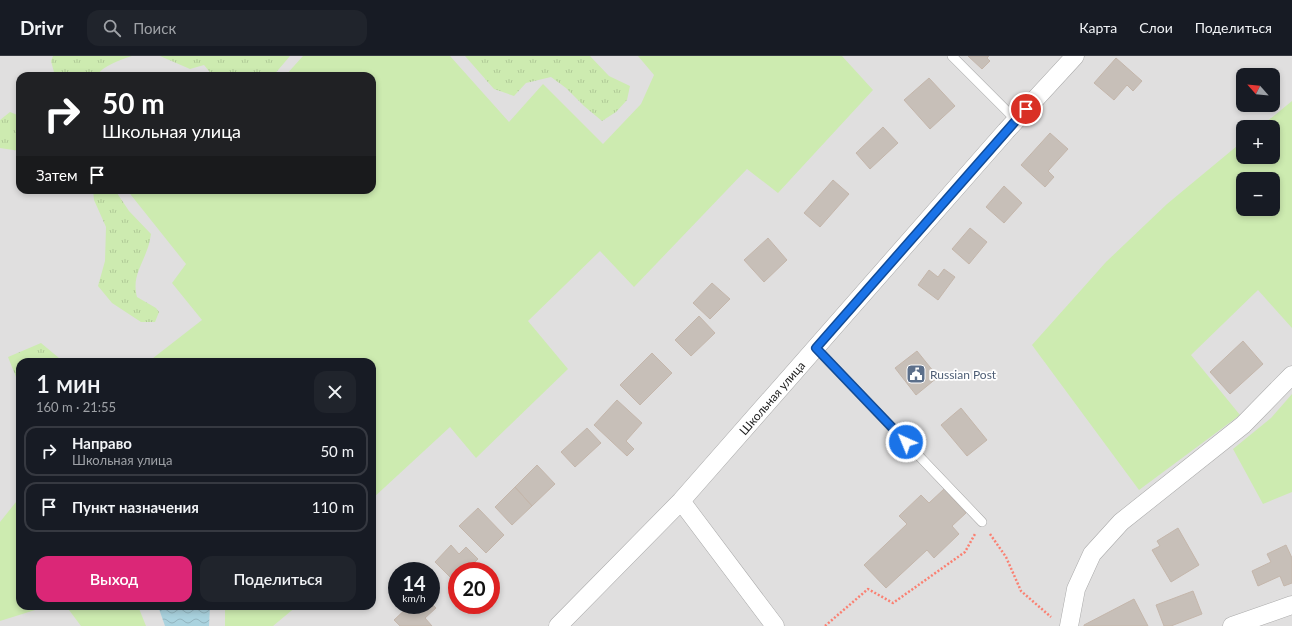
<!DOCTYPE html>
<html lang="ru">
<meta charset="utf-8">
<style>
body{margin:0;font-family:Lato,sans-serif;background:#20242c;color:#f1f3f6;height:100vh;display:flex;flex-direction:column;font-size:15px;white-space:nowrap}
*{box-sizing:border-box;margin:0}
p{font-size:13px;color:#9ea1a6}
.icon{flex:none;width:22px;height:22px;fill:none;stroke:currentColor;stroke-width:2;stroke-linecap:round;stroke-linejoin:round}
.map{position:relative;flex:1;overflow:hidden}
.side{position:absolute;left:16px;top:302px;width:360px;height:252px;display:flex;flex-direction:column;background:#171b24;border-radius:12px;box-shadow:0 2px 6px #0003}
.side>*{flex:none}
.hud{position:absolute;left:16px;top:16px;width:360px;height:122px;border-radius:12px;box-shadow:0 2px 6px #0003;background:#202124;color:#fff;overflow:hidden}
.needle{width:26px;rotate:297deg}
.buttons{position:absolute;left:1236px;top:12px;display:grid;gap:8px}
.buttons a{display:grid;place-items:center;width:44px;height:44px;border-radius:8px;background:#171b24;box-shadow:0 2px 6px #0003;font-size:20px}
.speed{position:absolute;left:388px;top:506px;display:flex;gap:8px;font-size:20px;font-weight:700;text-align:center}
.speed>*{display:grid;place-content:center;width:52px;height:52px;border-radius:50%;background:#171b24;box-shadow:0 2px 6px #0003;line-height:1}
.speed small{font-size:10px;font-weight:400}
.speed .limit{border:6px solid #d22;background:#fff;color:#111}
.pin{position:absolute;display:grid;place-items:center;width:34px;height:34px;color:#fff;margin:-17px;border:2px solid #fff;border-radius:50%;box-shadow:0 1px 4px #0007}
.me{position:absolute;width:44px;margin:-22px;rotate:316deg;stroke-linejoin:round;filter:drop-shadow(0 0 3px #0008)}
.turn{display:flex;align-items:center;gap:14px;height:84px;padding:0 20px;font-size:18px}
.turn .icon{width:52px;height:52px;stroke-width:2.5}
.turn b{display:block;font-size:28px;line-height:34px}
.then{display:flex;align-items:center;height:38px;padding:0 20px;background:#0003;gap:8px;font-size:15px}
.round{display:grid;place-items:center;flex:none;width:42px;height:42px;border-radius:12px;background:#20242c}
.summary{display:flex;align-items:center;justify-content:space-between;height:68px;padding:0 20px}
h1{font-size:24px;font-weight:600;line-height:30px}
.action{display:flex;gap:8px;margin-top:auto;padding:8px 20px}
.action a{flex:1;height:46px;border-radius:12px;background:#db2777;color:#fff;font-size:16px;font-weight:600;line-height:46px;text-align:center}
.action a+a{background:#20242c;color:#f1f3f6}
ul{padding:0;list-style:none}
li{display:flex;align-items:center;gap:12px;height:50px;margin:0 8px 6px;padding:0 12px;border:2px solid #363941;border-radius:12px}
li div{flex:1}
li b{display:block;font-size:15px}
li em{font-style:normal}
header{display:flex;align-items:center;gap:24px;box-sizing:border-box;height:56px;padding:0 20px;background:#171b24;border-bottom:1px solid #363941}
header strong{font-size:19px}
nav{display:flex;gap:22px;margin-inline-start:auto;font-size:14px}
.search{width:280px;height:36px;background:#20242c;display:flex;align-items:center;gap:10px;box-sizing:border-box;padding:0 14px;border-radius:12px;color:#9ea1a6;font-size:15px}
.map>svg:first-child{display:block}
</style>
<header>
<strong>Drivr</strong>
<div class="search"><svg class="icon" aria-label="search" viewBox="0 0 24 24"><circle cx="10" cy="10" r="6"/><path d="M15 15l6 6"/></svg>Поиск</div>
<nav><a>Карта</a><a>Слои</a><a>Поделиться</a></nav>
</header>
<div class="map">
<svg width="1292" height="570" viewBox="0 0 1292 570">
<defs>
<pattern id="grass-tufts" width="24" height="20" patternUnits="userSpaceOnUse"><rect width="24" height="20" fill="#cdebb0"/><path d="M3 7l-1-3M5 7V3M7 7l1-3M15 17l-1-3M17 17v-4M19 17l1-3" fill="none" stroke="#b0c997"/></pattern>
<pattern id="water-waves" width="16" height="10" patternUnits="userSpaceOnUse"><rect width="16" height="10" fill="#aad3df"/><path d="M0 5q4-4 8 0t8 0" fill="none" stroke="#92b5bf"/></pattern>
</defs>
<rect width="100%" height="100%" fill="#f2efe9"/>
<!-- residential -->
<path fill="#e0dfdf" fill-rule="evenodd" d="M0,0H1292V570H0ZM1243,19H1273V49H1243ZM20,20H372V134H20ZM1243,71H1273V101H1243ZM1243,123H1273V153H1243ZM20,306H372V550H20ZM397,515H431V549H397ZM457,515H491V549H457Z"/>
<!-- grass -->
<path fill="url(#grass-tufts)" d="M53,0H132C120,4 104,9 96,20H55L51,5Z
M160,0H290L273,20H213L204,9L190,13Z
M465,0H590L609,20L630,30L627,44L616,56L602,65L584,50L566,32L551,21L526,27L514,40L494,33Z
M10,56L20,60V95L0,92V64Z
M93,134H115L129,155L151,178C150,184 149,189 147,194C141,211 132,222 137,241L156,252L159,256L155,266H141L112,247L98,230L105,205L106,171L94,144Z
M41,287L59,302L68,306H20V331L8,301Z"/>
<!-- garden -->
<path fill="#cdebb0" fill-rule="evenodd" d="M303,0H450L509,66L543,28L603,88L641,48L654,19L638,0H842L873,34L778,137L747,113L634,231L600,195L528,265L568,313L476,402L450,371L372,443V306H148L202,264L172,227L186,208L127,134H372V20H285Z
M1292,45V272L1258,234L1191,299L1240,359L1139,434L1032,289L1106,206L1167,148L1243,85V101H1273V71H1260ZM1243,123H1273V153H1243Z
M1292,338V436L1263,448L1233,393L1271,362Z
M20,441V550H48L0,565V466Z
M66,550H138L146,570H81Z
M225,550H297L273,570H225Z"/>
<!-- water -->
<path fill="url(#water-waves)" d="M158,550H210L209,570H165Z"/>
<!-- building -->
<path fill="#c7bfb8" stroke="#c4b6ab" d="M968,0H989L987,2L990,5L982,13Z
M1116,2L1142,25L1133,35L1127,29L1114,44L1094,27Z
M929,22L955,50L930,73L904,44Z
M883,71L898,87L870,113L856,97Z
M1050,77L1068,93L1048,115L1054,121L1045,131L1021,109Z
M833,124L849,138L820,171L804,157Z
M1004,130L1022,147L1004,167L986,151Z
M970,172L987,186L969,208L952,193Z
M768,182L787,204L764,226L744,204Z
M944,213L955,221L938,244L918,229L929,214L938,221Z
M712,227L730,243L710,263L693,247Z
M699,260L715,277L691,300L675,284Z
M1243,285L1263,308L1230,338L1210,316Z
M917,295L938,321L916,339L895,312Z
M652,297L672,317L640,349L620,329Z
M617,344L642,367L626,385L634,393L627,400L594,369Z
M961,352L987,384L967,400L941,369Z
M587,372L601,387L575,411L561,396Z
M537,409L555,428L532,450L515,431Z
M515,431L532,450L512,469L495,451Z
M944,433L966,457L952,470L959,478L934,502L927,494L886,532L864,509L907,468L899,460L921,439L929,447Z
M478,452L504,479L486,497L459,470Z
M1178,472L1199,509L1171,526L1152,494L1160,490L1157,485Z
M451,489L459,498L466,491L478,503L466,515H457V524L455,526L435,506Z
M1286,489L1292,502V527L1284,530L1280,520L1258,530L1252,515L1271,506L1267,498Z
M1193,535L1202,558L1171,570H1164L1156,549Z
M1134,543L1148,570H1084V569Z
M431,547L436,552L425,562L432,570H400L394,564L410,549H431Z"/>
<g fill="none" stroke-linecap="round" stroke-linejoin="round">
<!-- service casing -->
<g stroke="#a9a9a9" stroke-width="10">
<path id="service" d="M952,0L1016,64
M816,292L982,466"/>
</g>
<!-- minor casing -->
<g stroke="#a9a9a9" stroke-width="19">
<path id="minor" d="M681,445L775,570
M558,570L681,445L1006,75L1075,0
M1069,570L1076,533L1092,498L1121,466L1243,369L1292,319
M1232,570L1292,549"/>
</g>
<!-- path -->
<path stroke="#fa8072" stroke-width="2.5" stroke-dasharray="2 2" stroke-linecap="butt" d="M990,478L1006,501L1021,535L1051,561
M825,570L868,533L893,547L965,496L975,478"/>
<!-- service -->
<use href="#service" stroke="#fff" stroke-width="9"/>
<!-- minor -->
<use href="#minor" stroke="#fff" stroke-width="18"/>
</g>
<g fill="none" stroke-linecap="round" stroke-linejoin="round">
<!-- route casing -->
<g stroke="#114b97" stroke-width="10">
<path id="route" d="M906,386L816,292L1026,53"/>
</g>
<!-- route -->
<use href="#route" stroke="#1a73e8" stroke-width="7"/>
</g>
<!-- icons -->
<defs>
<g id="civic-square" transform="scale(1)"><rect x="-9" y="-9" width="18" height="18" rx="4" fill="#5c6f8a" stroke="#fff"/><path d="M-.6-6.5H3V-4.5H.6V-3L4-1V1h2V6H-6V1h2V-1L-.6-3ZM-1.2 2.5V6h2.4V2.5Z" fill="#fff"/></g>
</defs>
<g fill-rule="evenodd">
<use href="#civic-square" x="916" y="318"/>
</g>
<g text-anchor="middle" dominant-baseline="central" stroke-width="3.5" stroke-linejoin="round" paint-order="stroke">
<!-- service labels -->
<g font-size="12" fill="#4e5e75" stroke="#fff" text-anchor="start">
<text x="930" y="318">Russian Post</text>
</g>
<!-- street labels -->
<g font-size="12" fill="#222" stroke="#fff">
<text transform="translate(772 342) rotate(-49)">Школьная улица</text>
</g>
</g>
</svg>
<div class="buttons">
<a><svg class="needle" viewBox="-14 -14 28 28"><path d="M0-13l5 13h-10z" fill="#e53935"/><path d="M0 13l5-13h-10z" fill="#9ea1a6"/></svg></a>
<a>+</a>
<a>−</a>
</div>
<div class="speed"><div>14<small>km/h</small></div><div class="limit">20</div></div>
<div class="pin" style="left:1026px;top:53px;background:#d93025"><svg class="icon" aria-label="arrive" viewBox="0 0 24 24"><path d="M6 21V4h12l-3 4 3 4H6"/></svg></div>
<svg class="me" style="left:906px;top:386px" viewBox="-20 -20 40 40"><circle r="17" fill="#1a73e8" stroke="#fff" stroke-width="3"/><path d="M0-11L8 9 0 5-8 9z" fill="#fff"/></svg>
<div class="hud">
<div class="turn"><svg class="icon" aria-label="right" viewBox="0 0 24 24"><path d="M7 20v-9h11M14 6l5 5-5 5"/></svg><div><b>50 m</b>Школьная улица</div></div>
<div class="then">Затем<svg class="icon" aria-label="arrive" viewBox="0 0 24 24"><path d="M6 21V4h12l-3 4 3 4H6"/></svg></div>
</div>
<section class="side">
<div class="summary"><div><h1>1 мин</h1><p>160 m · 21:55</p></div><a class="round"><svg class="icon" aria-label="close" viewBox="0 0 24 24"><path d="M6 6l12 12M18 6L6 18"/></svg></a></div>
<ul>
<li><svg class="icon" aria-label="right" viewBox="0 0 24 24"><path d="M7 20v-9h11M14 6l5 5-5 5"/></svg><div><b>Направо</b><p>Школьная улица</p></div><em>50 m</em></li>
<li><svg class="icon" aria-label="arrive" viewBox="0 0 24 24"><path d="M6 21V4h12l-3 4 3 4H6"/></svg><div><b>Пункт назначения</b></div><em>110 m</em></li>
</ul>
<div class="action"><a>Выход</a><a>Поделиться</a></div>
</section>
</div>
